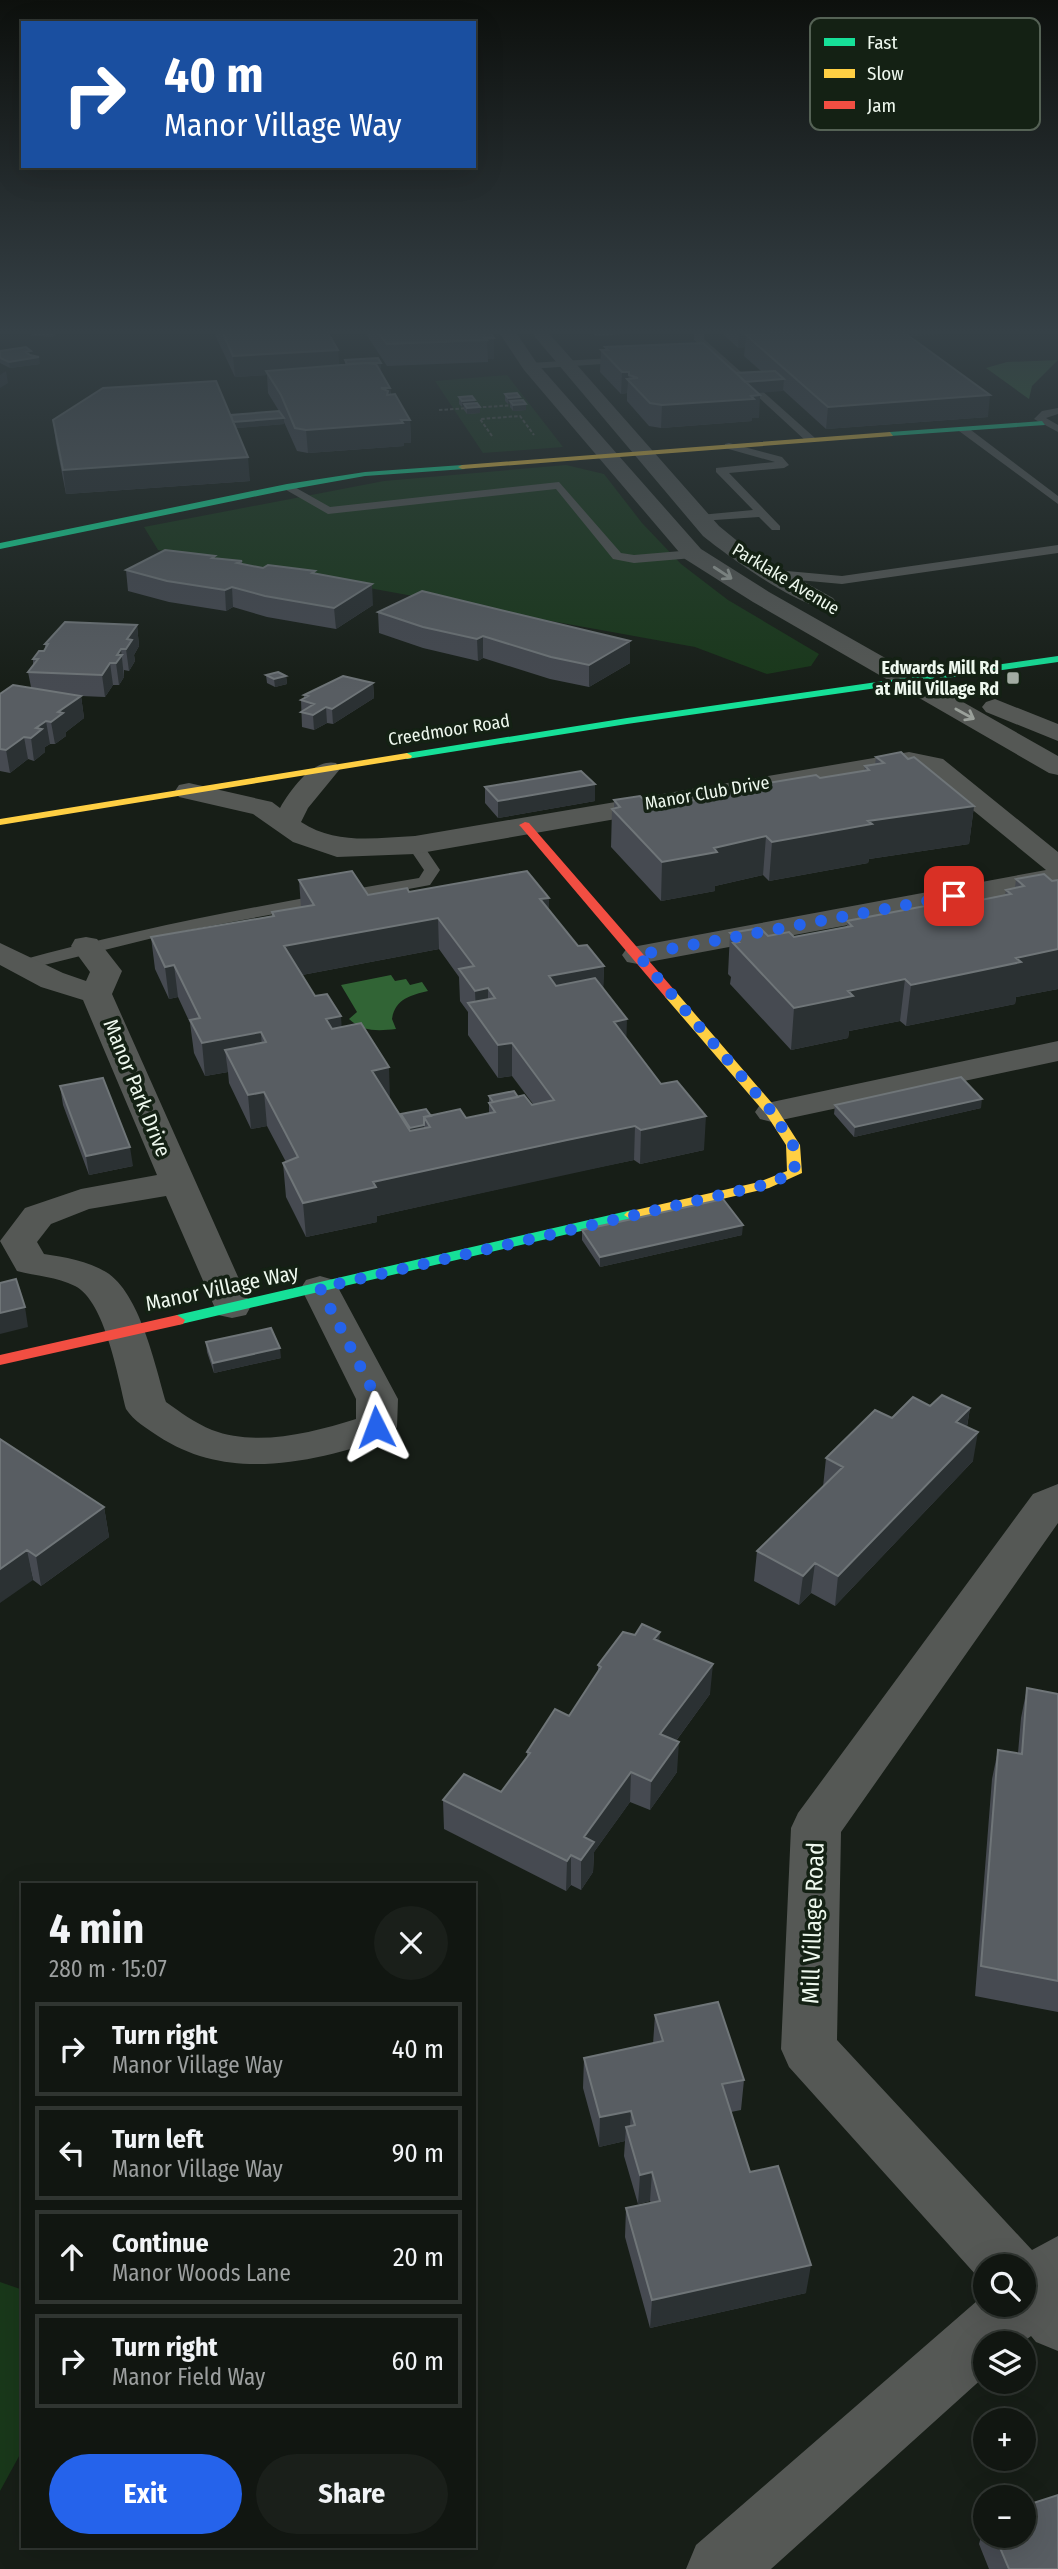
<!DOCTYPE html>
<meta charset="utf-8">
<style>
body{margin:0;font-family:"Fira Sans Condensed",sans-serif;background:#1a1f1a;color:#f1f3f6;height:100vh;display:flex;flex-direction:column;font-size:26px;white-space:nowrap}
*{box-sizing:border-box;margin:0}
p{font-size:23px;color:#9c9f9f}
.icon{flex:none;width:38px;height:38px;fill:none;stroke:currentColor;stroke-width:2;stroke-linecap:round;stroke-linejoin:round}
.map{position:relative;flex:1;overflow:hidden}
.panel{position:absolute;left:21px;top:1883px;width:455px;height:665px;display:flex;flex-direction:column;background:#111611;border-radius:0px;box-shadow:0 7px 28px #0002,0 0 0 2px #303531}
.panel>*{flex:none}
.hud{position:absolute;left:21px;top:21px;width:455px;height:147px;border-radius:0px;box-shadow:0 7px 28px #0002,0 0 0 2px #303531;background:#1a4fa0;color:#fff;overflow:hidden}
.tools{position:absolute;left:973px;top:2254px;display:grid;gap:14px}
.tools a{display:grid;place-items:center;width:63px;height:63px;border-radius:50%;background:#111611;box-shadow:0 7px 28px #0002,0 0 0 2px #303531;font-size:35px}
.pin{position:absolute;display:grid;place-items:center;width:60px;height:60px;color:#fff;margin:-30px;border-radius:14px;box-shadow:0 4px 10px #0006}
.me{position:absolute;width:77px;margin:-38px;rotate:357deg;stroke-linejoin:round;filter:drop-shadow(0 0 5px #0008)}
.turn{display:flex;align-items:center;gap:24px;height:147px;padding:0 28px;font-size:32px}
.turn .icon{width:91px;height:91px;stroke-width:2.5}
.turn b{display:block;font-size:49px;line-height:60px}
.round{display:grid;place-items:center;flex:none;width:74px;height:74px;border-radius:37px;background:#1a1f1a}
.overview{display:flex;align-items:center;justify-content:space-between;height:119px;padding:0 28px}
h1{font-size:42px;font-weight:700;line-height:52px}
.button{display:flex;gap:14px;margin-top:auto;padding:14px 28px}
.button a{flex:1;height:80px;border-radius:42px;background:#2563eb;color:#fff;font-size:28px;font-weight:700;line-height:80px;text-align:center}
.button a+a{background:#1a1f1a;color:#f1f3f6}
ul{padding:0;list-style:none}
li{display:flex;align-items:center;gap:21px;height:94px;margin:0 14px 10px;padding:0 14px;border:4px solid #303531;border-radius:0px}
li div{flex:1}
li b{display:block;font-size:26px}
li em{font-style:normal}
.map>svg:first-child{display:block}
</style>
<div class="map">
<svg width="1058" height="2569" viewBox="0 0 1058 2569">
<rect width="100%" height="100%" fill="#171e17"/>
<!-- green -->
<path fill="#19381a" d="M507,375L563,447L483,453L435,381Z
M566,465L604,474L642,523L681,564L728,600L819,654L811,666L767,674L695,647L158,550L144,527L384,481Z
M0,2282L23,2290V2449L0,2491Z"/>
<!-- water -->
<path fill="#316435" d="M1058,360L1032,386L1029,399L986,368L1007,362Z
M391,975L395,981L406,979L410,985L422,982L428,991C411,995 395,999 392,1019L396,1029C378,1031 363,1032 349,1019L357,1012L341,985Z"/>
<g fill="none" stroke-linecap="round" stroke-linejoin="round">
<!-- path -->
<path stroke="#585d58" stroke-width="2" stroke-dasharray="3.5 2" stroke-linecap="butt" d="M439,410L515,405
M492,436L480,419L520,416L534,435"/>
<!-- lane -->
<path fill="#555855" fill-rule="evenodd" d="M694,331H704V339L815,438V442H807L715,357L685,358V354L708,352L694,340Z
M628,357L631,362L530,369L525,366L530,363Z
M1058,408V414L1046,418L1058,425V432L1034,419L1042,411Z
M959,427H967L1058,496V504L959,431Z
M729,443L782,457L789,465L784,468L729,473L780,526V530H772L759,517L700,521L694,518L700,515L753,510L716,472V468L775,462L725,448V444Z
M559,482L621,553L634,555L693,550L699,554L693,558L634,563L613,559L556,489L328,514L281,487L291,485L330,507Z
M1058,545V553L842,584L776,578L770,574L776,570L842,576Z
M415,840L421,842L440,870L430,885L173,933L24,970L15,965L18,961C150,925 284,901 419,878L424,870L407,845Z"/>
<!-- street -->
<path fill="#555855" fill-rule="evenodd" d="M498,331H515L536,362L701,549L769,592L1058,756V775L1049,773L753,602L685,559L524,370Z
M530,331H547L719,526L752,553L833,598L837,603L833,608C807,614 725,554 703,536Z
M995,699L1058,724V741L986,712L982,707L986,702Z
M909,752L943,759L1058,852V886L638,964L627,962L622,955L627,948L1046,870L925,771L909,768L415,854L337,857L293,842L253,814L179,797L175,791L179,785L189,783L272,802L280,808C291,789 313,758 336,763L340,769L308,808L301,822C336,845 375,838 415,836Z
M86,937L97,939L122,971L112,994L251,1306L246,1315L232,1318L218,1315L166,1196L89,1209L51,1224L37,1242L44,1254C64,1257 88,1261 106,1272C140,1293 155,1365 166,1402C180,1412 195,1423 212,1430C257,1447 311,1433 356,1419V1399L301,1288L306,1280L320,1276L334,1280L398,1399L397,1427L391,1437C315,1461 231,1484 158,1436C146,1428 134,1421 126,1409C118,1377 105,1301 75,1286C57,1277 36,1276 17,1271L0,1241L25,1208L81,1189L157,1175L83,1000L41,987L0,965V943L63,973L86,981L90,972L71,946L75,939Z
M1058,1041V1061L772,1122L760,1119L755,1112L760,1105L772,1102Z
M1058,1484V1523L841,1832L837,2040L1032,2250L1058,2236V2351L1036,2342L1031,2336L1022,2343H985V2376L771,2569H686L696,2545L985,2294V2305H1024V2266H985V2285L789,2067L781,2049L791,1828L798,1813L1033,1494Z"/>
<!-- fast -->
<path fill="#16e098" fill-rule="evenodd" d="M1042,421L1045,425L890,436L886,434L890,432Z
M462,465L465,469L365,476L287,490L0,549V543L287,484L365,472Z
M1058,656V662L627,724L407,759L402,756L407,753L627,718Z
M632,1210L640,1215L637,1218L177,1325L169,1320L177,1315Z"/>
<!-- slow -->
<path fill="#ffcf43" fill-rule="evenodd" d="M890,432L893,436L462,469L458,467L462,465Z
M407,753L412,756L411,758L0,825V819Z
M671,991L676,992L777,1109L800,1145L802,1173L769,1188L632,1220L624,1215L627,1212L759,1182L787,1171L786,1145L766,1114L666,998L664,995Z"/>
<!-- jam -->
<path fill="#f24e42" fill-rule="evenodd" d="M525,822L529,823L676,992V998H666L521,827L519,825Z
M177,1315L185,1320L183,1324L0,1365V1355Z"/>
</g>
<!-- wall -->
<path fill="#464a51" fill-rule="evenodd" d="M31,331H60L53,337L32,336Z
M215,331H327L339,365L345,364V360L381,370H379L390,388L391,394L410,420L411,443H404V446L308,453L297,451L284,422V424L236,428L250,481L66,494L56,443L53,420L231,415L279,411L268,393L267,375L235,377L216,337Z
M364,331H489L494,359H488V362L387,366Z
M589,331H670L596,336Z
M723,331H983L909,336L988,417L826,429L783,390L757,393L759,418H752V421L661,428L649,426L627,401V393L621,394L600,372L601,350H605V347L736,373L762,372L744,356L745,347L738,348L723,334Z
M0,351L31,355L40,364L10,368L0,363Z
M505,394L520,397V400L526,410L513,411L510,407V404H508L505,401Z
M459,397L475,400V403L480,413L467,414L464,410V407H462L459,404Z
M215,558L242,561V564L263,568L315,574L373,605L336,629L267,617L233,607L226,611L169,602L128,591L126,570Z
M378,612L630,663L589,687L550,679L483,658L478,661L423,648L379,633Z
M137,625L139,646L134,655L135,661L129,671L124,670V677L119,685H113L105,697L81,696L84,718L66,732V736L55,744H50L45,747V752L34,761L28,759L10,773L0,771V694L31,687L28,672L33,665V659L45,649V644Z
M266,675L286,676L287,684L275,687L267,683Z
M373,683L374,698L333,724L327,723L314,730L302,727L301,700L304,699V695Z
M876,757L908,759L974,806L969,844L869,859L868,863L769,881L763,875L715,886V891L661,901L611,847L612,809L614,808V800L668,804L719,796V791L820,778L864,771L865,766L875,765Z
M595,784V801L498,818L485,803V787Z
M1016,879L1052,881L1058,880V989L1016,997L1015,1004L906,1026L900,1021L849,1031L848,1038L791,1050L730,984L731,977L728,974L730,933L794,937L847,927V921L956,905L1005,895L1006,890L1015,888Z
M299,880L368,895L409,892L549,898L548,910L578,946L604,966L603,989L627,1039L704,1150L640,1164L634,1160L566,1174L377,1216V1222L306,1237L286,1197L283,1163L286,1162L267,1126L251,1129L229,1083L228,1072L205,1076L194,1053L190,1023L178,997L169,999L155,969L151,937L272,916V912L301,907ZM439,949L459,977L460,1001L468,1012V1035L498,1078L512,1076L533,1104L518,1097L489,1096V1113L466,1118L401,1114V1116L341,1027L315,996L302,975Z
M60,1086L133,1166L89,1175L63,1105Z
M835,1105L981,1108L854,1137L834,1114Z
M582,1230L742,1235L600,1267L582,1240Z
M206,1342L281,1358L214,1373L207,1352Z
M930,1406L970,1408L967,1427L973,1461L835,1606L811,1593L799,1605L754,1581L757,1551L823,1487L826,1458Z
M0,1439L104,1507L109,1537L41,1586L33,1580Z
M635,1635L659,1641L710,1694L676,1741L677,1772L650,1810L630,1802L594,1852L593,1872L581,1890L571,1885L566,1891L444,1829L443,1800L501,1792L527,1758V1752L569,1716L598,1672V1665Z
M1027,1688L1058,1694V2012L975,1996L992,1779L998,1750L1018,1753L1021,1718Z
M655,2015L744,2080L741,2110L731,2112L750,2172L806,2293L650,2328L625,2237L626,2208L651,2203L650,2201L638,2204L624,2156L625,2141L599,2147L583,2088L584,2058L653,2044Z
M985,2522V2536H1024L1058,2569H989L979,2544Z"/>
<!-- shaded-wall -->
<path fill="#2b3133" d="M52,331H60L53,337Z
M739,331H983L759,346L746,335L745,347L738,348Z
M485,338H494V359H488L487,340Z
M338,350L340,371H266L267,375L235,377L233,356Z
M39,357L40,364L10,368L9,362Z
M381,363V370L349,372V366Z
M6,371L8,383L0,388V375Z
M622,372H629L627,393L621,394Z
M784,379L783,391L734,395V382Z
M381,388H390L391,410Z
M760,395L759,418H752V421L661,428L662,405Z
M990,395L988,417L826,429L828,407Z
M520,397V403L510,401V404H508V398Z
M475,400V406L464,404V407H462V401Z
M526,404V410L513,411V405Z
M480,407V413L467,414V408Z
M284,418V424L229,429L228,422Z
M401,420H410L411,443H404V446L308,453L306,430Z
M248,457L250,481L66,494L63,470Z
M372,584L373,605L336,629L334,608Z
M232,587L233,607L226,611L225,590Z
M137,625L139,646L134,655L135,661L129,671L126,649L127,639Z
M483,636V658L478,661L477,639Z
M630,641V663L589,687V665Z
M121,649L124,677L119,685L116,663L117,655Z
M110,663L113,685L105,697L102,675Z
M286,676L287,684L275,687L274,679Z
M373,683L374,698L333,724L332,709Z
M81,696L84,718L66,732V736L55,744L51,722L58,712Z
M326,707L327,723L314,730L313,715Z
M46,721L50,744L45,747V752L34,761L31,738L36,728Z
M24,737L28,759L10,773L6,750Z
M595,784V801L498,818V801Z
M974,806L969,844L869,859L868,863L769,881L772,842L868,821Z
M766,836L763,875L715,886V891L661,901L662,862L714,848Z
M549,898L548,929L540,899Z
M438,918L439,949L286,978L284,946Z
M1058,949V989L1016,997L1015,1004L906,1026L911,985L1016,958Z
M174,965L178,997L169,999L165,967Z
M604,966L603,998L549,1008V976Z
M905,979L900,1021L849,1031L848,1038L791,1050L794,1008L848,991Z
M488,988V1021L476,1014L475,991Z
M341,1016L343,1049L326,1019Z
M627,1019L626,1052L614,1022Z
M261,1032L263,1065L225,1050L228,1072L205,1076L202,1043Z
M512,1043V1076L498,1078V1045Z
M389,1067L390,1100L372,1071Z
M264,1092L267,1126L251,1129L248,1095Z
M982,1099L981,1108L854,1137L855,1127Z
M706,1116L704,1150L640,1164L641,1130Z
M424,1125L425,1135L411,1138L410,1128Z
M635,1126L634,1160L377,1216V1222L306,1237L303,1203L373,1182Z
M130,1147L133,1166L89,1175L86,1156Z
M743,1225L742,1235L600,1267V1257Z
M25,1307L28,1327L0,1334V1313Z
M280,1348L281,1358L214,1373L213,1363Z
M970,1408L965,1437L956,1422Z
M978,1432L973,1461L835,1606L838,1576Z
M104,1507L109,1537L41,1586L36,1556Z
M27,1550L33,1580L0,1603V1569Z
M815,1563L811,1593L799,1605L803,1576Z
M660,1632L658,1661L654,1639Z
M713,1664L710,1694L659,1764L660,1734Z
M679,1742L677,1772L650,1810L651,1781Z
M631,1772L630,1802L594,1852L593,1872L581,1890V1860L584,1837Z
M571,1855V1885L566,1891L567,1861Z
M631,2111L629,2140L626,2127L625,2141L599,2147L600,2117Z
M652,2172L650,2201L638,2204L640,2175Z
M811,2265L806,2293L650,2328L652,2300Z"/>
<!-- building -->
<path fill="#585d62" stroke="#6f7578" stroke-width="2" fill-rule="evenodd" d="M222,331H327L338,350L233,356Z
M377,331H489L494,338H485L487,340L387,344Z
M797,331H902L990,395L828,407L746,335Z
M703,343L760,395L751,396L754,399L662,405L650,403L627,379L638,378L629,375V372H622L601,350H608L605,347Z
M26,347L31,351L26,352L30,355L39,357L9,362L0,358V351Z
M378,358L381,363H366L347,364L345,360Z
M366,363L376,364L390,388H381L388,391L387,395L395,394L410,420H401L403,423L306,430L295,428L281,395L266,371Z
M775,371L784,379L745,382L736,373Z
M216,381L248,457L63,470L53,420L103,388Z
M517,393L520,397L508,398L505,394Z
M472,396L475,400L462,401L459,397Z
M523,400L526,404L513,405L510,401Z
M477,403L480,407L467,408L464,404Z
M279,411L284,418L233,422L231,415Z
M165,550L215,556L212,558L242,561L237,563L263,568L268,565L315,571L312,573L372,584L334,608L265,596L232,587L225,590L167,581L126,570Z
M422,591L630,641L589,665L551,657L483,636L477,639L423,627L378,612Z
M65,622L137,625L127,639L132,640L126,649H121L117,655H122L116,663H110L102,675L28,672L38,659H33L39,651H44L48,644H45Z
M278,672L286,676L274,679L266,675Z
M343,676L373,683L332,709L326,707L313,715L301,712L314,704L301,700L308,696L304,695Z
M13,685L81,696L58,712L63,713L51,722L46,721L36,728L42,729L31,738L24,737L6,750L0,749V694Z
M901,752L908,759L914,757L974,806L868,821L872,824L772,842L766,836L714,848L717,852L662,862L612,809L620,807L614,800L640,796L647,803L664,800L668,804L724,796L719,791L816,775L820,778L869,770L865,766L884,763L876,757Z
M581,771L595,784L498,801L485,787Z
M352,871L368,895L407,888L409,892L527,871L549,898L540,899L578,946L587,945L604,966L549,976L556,986L595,978L627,1019L614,1022L661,1084L677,1081L706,1116L641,1130L635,1126L567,1140L373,1182L376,1187L303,1203L283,1163L298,1157L264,1092L248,1095L225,1050L266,1042L261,1032L202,1043L190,1020L200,1018L174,965L165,967L151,937L274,916L272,912L314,905L299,880ZM438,918L474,966L459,969L475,991L488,988L495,998L468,1003L498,1045L512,1043L554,1100L532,1105L524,1095L489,1103L495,1112L466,1118L460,1109L424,1117L430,1127L410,1131L372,1071L389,1067L361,1023L332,1029L326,1019L341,1016L327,994L315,996L284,946Z
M1044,874L1052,881L1058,880V949L1016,958L1021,962L911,985L905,979L848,991L853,996L794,1008L733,943L739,942L730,933L760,928L768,936L789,932L794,937L852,926L847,921L951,901L956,905L1011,894L1006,890L1024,886L1016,879Z
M961,1077L982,1099L855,1127L835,1105Z
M103,1078L130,1147L86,1156L60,1086Z
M514,1091L518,1097L493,1102L489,1096Z
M426,1109L431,1116L424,1117V1125L410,1128L401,1114Z
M723,1199L743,1225L600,1257L582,1230Z
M16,1279L25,1307L0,1313V1283Z
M271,1328L280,1348L213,1363L206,1342Z
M942,1395L970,1408L956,1422L978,1432L838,1576L815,1563L803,1576L757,1551L843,1467L826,1458L875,1410L892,1418L913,1397L930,1406Z
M0,1439L104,1507L36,1556L27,1550L0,1569Z
M642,1624L660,1632L654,1639L713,1664L660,1734L679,1742L651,1781L631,1772L584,1837L594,1842L581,1860L571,1855L567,1861L443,1800L464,1774L501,1792L530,1753L527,1752L555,1709L569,1716L601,1667L598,1665L623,1632L635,1635Z
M1027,1688L1058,1694V1981L981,1966L998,1750L1022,1754Z
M718,2002L744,2080L722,2084L750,2172L778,2166L811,2265L652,2300L626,2208L660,2201L652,2172L640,2175L626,2127L635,2125L631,2111L600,2117L584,2058L663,2041L655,2015Z
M1058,2495V2569H1009L995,2536H1024V2506Z"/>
<!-- one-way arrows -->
<defs><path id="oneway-shaft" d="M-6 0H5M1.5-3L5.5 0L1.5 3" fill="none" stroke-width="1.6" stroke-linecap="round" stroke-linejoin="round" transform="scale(1.75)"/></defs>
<g stroke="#9aa09a">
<use href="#oneway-shaft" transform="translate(723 573) rotate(33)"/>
<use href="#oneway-shaft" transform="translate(965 714) rotate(29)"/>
</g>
<!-- sky -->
<linearGradient id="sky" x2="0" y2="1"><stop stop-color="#0d100d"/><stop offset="0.48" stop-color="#364147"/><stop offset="1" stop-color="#364147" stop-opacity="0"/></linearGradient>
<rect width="1058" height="691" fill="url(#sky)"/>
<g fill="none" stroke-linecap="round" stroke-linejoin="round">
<!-- route -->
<path stroke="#2563eb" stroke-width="12" stroke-dasharray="0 21.6" d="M376,1427L377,1399L320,1288L764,1185L795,1173L793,1145L772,1112L638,955L954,896"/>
</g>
<!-- markers -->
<rect fill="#a3aca3" stroke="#142114" stroke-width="2.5" x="1006" y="671" width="14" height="14" rx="3.5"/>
<g text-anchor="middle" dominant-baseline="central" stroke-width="7" stroke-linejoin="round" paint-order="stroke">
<!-- far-street labels -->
<g font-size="18" fill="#eef8ee" stroke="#142114">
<text transform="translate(786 579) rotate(31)">Parklake Avenue</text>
<text transform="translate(449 730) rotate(-9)">Creedmoor Road</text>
<text transform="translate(707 793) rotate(-10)">Manor Club Drive</text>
</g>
<!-- far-poi labels -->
<g font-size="18" font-weight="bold" fill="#eef8ee" stroke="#142114" text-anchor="end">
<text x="999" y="668">Edwards Mill Rd<tspan x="999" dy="21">at Mill Village Rd</tspan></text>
</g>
<!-- street labels -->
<g font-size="21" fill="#eef8ee" stroke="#142114">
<text transform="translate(137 1088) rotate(68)">Manor Park Drive</text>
<text transform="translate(222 1288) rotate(-12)">Manor Village Way</text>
</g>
<!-- near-street labels -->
<g font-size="24" fill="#eef8ee" stroke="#142114">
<text transform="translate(813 1923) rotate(-88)">Mill Village Road</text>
</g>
</g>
<!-- legend -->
<rect x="810" y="18" width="230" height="112" rx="10" fill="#142114" stroke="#556255" stroke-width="2"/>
<rect x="824" y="38" width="31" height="8" fill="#16e098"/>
<rect x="824" y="69" width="31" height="9" fill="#ffcf43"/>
<rect x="824" y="101" width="31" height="8" fill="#f24e42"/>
<g font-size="19" fill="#eef8ee">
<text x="867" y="49">Fast</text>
<text x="867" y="80">Slow</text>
<text x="867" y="112">Jam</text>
</g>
</svg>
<div class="tools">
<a><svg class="icon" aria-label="search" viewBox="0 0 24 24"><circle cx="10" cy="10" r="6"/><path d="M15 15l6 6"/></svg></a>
<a><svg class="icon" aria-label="layers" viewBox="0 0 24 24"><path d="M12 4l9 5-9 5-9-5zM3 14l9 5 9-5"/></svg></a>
<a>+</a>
<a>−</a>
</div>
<div class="pin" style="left:954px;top:896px;background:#d93025"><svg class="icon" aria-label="arrive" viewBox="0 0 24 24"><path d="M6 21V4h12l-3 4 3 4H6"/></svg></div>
<svg class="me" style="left:376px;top:1427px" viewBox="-20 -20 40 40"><path d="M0-17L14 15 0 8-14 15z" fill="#2563eb" stroke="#fff" stroke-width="4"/></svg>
<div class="hud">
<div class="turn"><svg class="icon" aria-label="right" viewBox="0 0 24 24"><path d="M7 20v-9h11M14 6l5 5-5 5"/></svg><div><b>40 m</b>Manor Village Way</div></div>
</div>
<section class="panel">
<div class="overview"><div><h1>4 min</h1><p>280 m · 15:07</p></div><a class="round"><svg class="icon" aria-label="close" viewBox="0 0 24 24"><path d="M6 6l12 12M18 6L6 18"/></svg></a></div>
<ul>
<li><svg class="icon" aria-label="right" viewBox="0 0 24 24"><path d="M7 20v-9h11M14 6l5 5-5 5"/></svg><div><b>Turn right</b><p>Manor Village Way</p></div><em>40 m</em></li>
<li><svg class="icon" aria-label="left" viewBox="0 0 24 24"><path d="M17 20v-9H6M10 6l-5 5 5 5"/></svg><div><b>Turn left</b><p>Manor Village Way</p></div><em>90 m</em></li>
<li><svg class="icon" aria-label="ahead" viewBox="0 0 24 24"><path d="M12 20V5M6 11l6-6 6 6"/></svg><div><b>Continue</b><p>Manor Woods Lane</p></div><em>20 m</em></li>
<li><svg class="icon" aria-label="right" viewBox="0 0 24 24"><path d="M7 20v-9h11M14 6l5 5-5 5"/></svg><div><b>Turn right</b><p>Manor Field Way</p></div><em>60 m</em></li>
</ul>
<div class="button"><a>Exit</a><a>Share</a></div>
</section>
</div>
